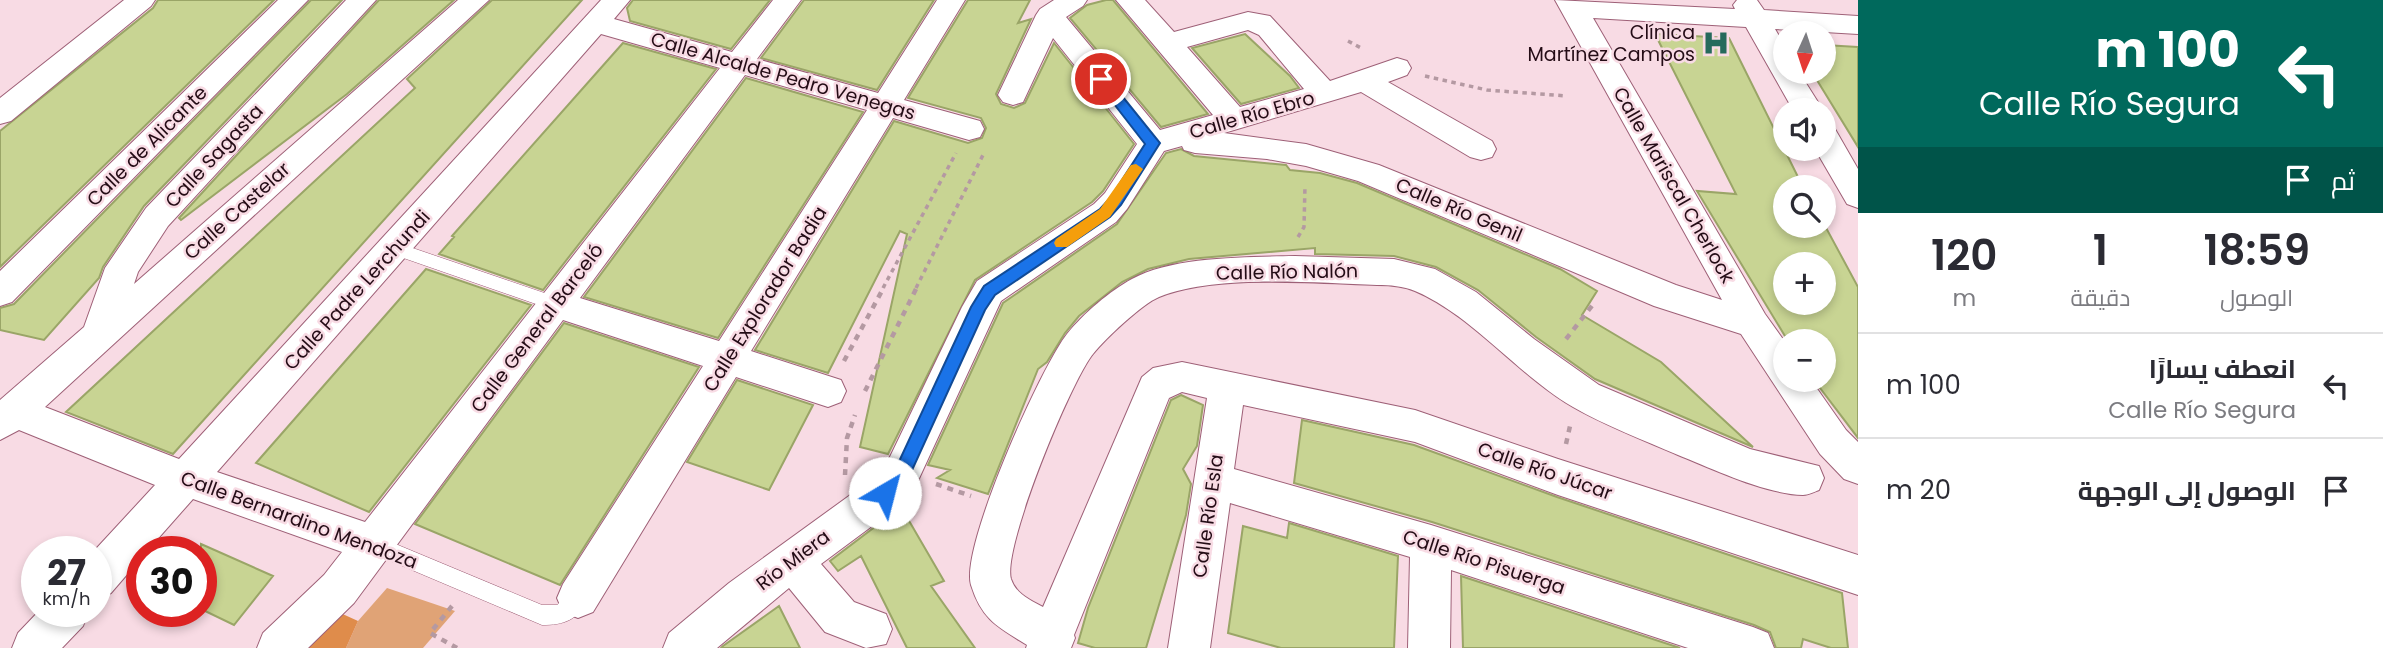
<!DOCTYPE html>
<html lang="ar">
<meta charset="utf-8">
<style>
body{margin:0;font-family:Poppins,Cairo,sans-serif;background:#f7f7f7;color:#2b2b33;direction:rtl;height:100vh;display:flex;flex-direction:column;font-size:26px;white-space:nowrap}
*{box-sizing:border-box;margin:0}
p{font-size:23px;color:#7c7c81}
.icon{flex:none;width:38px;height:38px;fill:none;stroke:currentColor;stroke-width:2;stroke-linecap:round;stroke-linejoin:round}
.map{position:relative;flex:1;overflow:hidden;direction:ltr}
.side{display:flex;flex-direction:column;background:#fff;width:525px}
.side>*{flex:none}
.hud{background:#00695c;color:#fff;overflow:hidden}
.needle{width:46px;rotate:183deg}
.controls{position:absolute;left:1773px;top:21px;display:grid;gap:14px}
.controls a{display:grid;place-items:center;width:63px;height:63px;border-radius:50%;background:#fff;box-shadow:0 4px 10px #0003;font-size:35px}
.speed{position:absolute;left:21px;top:536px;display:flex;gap:14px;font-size:35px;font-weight:700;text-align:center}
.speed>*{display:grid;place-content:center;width:91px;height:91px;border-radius:50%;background:#fff;box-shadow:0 4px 10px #0003;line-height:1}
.speed small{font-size:18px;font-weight:400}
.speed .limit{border:10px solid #d22;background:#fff;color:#111}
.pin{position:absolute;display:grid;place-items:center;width:60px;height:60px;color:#fff;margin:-30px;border:4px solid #fff;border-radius:50%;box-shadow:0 2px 7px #0007}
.me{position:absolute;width:77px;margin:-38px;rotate:37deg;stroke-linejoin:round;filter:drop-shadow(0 0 5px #0008)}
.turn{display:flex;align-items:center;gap:24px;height:147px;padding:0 28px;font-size:32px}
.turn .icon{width:91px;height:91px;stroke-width:2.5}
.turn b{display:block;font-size:49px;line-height:60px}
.then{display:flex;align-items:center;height:66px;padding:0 28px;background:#0003;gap:14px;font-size:26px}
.eta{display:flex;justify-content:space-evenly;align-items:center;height:119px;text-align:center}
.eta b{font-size:42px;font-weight:600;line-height:49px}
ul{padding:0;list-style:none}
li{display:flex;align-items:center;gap:21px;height:105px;padding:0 28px;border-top:2px solid #e1e1e2}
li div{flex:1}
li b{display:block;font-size:26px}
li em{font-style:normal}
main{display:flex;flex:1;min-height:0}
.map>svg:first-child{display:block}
</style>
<main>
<section class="side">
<div class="hud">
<div class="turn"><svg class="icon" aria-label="left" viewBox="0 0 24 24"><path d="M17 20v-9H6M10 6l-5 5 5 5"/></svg><div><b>100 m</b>Calle Río Segura</div></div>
<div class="then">ثم<svg class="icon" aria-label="arrive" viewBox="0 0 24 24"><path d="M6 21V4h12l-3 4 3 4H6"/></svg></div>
</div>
<div class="eta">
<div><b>18:59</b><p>الوصول</p></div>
<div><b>1</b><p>دقيقة</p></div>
<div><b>120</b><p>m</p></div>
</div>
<ul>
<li><svg class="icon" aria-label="left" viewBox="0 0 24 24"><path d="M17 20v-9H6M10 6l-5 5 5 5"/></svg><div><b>انعطف يسارًا</b><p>Calle Río Segura</p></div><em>100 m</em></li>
<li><svg class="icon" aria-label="arrive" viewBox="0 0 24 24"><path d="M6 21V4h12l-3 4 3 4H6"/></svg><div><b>الوصول إلى الوجهة</b></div><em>20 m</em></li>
</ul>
</section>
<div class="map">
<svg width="1858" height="648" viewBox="0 0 1858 648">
<rect width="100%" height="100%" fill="#f8dbe4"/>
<!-- green -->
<path fill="#e0a376" d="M387,588L455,611L423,648H346L358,621Z"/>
<!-- forest -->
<path fill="#df8c4b" d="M336,611L358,621L346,648H304Z"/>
<!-- building -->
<path fill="#c8d493" stroke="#9aa567" stroke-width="2" fill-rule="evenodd" d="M158,0H274L0,267V131L153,8Z
M311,0H342L144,206L103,267L99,278L44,340L0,330V308L14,304Z
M379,0H454L347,94L181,220L179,218Z
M492,0H582L173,454L66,412L415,88L407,79Z
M633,0H770L731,49L630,21L627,8Z
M804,0H934L877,90L761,58Z
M968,0H1030L1018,23L1031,19L996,94L1001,104L1014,108L1025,103L1054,43L1134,144L1103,191L1092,202L975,280L888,454L860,447L907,234L900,231L828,373L755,350L894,121L968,143L982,138L986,128L981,118L908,98Z
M1106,0H1113L1208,114L1161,127L1070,18L1087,5Z
M1245,34L1290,76L1299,88L1241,104L1192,48Z
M1655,34L1729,38L1803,187H1785V226L1824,224L1858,287V438L1814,380H1824V341H1788L1697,191L1736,194ZM1785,264H1824V303H1785Z
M623,43L716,69L543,290L439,254L454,237L452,236Z
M1824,45L1858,47V147L1812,72H1824Z
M746,78L863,112L718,338L584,297Z
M1181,149L1194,156L1286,165L1290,170L1320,173L1357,183L1560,269L1597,291L1582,315L1661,362L1753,447L1595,379L1536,337L1478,290L1436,267L1394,256L1315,254V248L1189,259L1148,269L1122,282L1079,316L1065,333L1047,362L1038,369L988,494L937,478L950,470L928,465L1003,303L1117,224L1166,153Z
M426,269L531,305L369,512L256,463Z
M564,323L699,367L560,585L415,524Z
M737,380L813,405L769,490L687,462Z
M1181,395L1203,405L1197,446L1183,469L1191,484L1186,515L1146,648H1095L1078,643L1088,608L1171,400Z
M1302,420L1414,445L1557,497L1842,593L1848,648H1831L1803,639L1801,648H1776L1770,632L1754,625L1432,522L1294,483Z
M901,507L944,581L931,586L975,648H907L861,556L838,571L830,561Z
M1289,523L1398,556L1394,648H1281L1228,633L1243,526L1287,538Z
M201,544L273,576L234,625L201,609Z
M1461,576L1680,648H1463Z
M779,606L800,648H721L723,646Z"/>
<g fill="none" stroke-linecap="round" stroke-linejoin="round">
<!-- lane casing -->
<g stroke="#9e6077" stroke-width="1">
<path id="lane" d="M395,242L562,299L565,304L562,309L556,311L389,253L387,248L389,243Z
M374,535L542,605H557L571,591L578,588L585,591L588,598C579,620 564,625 542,625L367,551L364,544L367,537Z"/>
</g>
<!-- street casing -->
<g stroke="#9e6077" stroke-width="2">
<path id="street" d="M124,0H155L151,6L11,121L0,124V98Z
M278,0H308L12,302L0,306V271Z
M346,0H376L168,226L138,272L134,284L458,0H489L45,407L179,459L601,0H630L614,19L732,52L773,0H801L757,59L878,93L937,0H965L904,100L980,121L984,129L980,137L969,140L893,118L751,351L841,380L846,391L841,402L828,407L736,377L593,612L578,618L563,612L557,598L563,584L703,366L563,320L354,603L308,648H257L263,633L324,575L342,552L193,499L147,551H142V557L111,593L96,599V551H94L155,485L19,430L0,440V400L84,327L105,268L146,208ZM601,34L720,68L365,522L217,472ZM745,75L867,110L719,341L580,298Z
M1054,0H1087L1083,6L1066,17L1160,130L1213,115L1116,0H1145L1174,32L1248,12L1270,16L1330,81L1397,58L1407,61L1411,68L1407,75L1388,82L1492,141L1496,149L1492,157L1481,160L1470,157L1361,92L1224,133L1306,144L1379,165L1676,285L1722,300L1555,0L1735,9L1733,5L1737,0H1757L1764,10L1858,16V34L1775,29L1785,46V72H1799L1823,110H1793L1746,27L1593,18L1765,314L1785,342V380H1811L1846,430L1858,442V484L1844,479L1820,454L1741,334L1654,306L1358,181L1306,166L1267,159L1195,153L1184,150L1182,146L1164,151L1127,209L1116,222L1001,301L916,485L899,506L821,564L854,602L886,614L892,629L886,644L866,648L825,632L789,588L717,648H663L669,633L729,583L871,480L888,461L962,307L977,281L1094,204L1105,193L1137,144L1053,38L1023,102L1013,105L1003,102L998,95L1036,15L1040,9ZM1248,30L1259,35L1304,89L1240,107L1187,47Z
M1824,126L1835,129L1858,169V208L1847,204L1815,149H1824Z
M1295,256L1394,259L1435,269L1476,292L1534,339L1599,385L1750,449L1819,466L1824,478L1819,490C1814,492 1808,495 1803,495C1765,494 1713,469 1678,455C1643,440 1606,426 1573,407C1518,375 1472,315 1415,291C1403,286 1390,285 1377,285C1314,283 1217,274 1159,297C1142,304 1105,339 1093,354C1071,381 1002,548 1011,579C1016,594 1030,600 1043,607L1142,377L1153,368L1182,362L1415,410L1558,459L1858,555V595L1558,495L1415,442L1243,405L1234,469L1431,525L1753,627L1768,633L1774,648H1688L1451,570L1450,648H1408L1410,557L1230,503L1210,648H1168L1207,398L1182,392L1169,398L1074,635L1075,638L1071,648H1026L1027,645C998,627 982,620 971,585C960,547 1041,367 1067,334C1084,313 1110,291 1132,279C1173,256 1249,257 1295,256Z
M39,611H89L83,626L62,648H12L18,633Z"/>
</g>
<!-- path-far1 -->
<path stroke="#b499a2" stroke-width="3.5" stroke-dasharray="4.5 4.5" stroke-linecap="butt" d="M1348,41L1363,49
M1425,76L1487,90L1567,96
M1298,237L1304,227L1305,185
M883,288L956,153
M916,288L983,155"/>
<!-- path -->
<path stroke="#b499a2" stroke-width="4.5" stroke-dasharray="6 6" stroke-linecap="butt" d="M1566,339L1595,302
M844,361L884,287
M865,391L917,287
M1566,444L1570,426
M845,475L847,438L855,415
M936,484L971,496
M452,606L430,633L457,648"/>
<!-- lane -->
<use href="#lane" fill="#fff" fill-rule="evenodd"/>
<!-- street -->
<use href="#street" fill="#fff" fill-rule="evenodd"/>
</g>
<!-- route -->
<path fill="#1a73e8" stroke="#114b97" stroke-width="2" d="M1101,75L1106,76L1160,143L1121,205L1110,217L995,295L985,310L908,479L891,499L885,501L879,499L876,493L896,468L971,307L984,286L1100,209L1111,197L1145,144L1097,82V76Z"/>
<!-- slow -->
<path fill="#f59e0b" d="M1136,164L1143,169L1110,217L1067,247H1056L1054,243L1056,239L1100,209L1131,165Z"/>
<!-- icons -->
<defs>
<g id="hospital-bare" transform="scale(2.1)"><path d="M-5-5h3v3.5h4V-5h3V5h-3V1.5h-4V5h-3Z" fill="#266a5c" stroke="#f8dbe4" stroke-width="2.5" paint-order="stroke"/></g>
</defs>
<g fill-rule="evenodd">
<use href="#hospital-bare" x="1716" y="43"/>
</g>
<g text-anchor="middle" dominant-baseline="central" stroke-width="5" stroke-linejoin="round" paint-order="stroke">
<!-- poi labels -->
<g font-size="19" fill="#240c16" stroke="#f8dbe4" text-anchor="end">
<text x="1695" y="32">Clínica<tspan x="1695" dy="22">Martínez Campos</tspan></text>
</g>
<!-- street labels -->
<g font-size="19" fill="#240c16" stroke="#f8dbe4">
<text transform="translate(783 76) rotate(16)">Calle Alcalde Pedro Venegas</text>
<text transform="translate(1252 115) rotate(-16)">Calle Río Ebro</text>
<text transform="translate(147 146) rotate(-45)">Calle de Alicante</text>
<text transform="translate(214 156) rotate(-47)">Calle Sagasta</text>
<text transform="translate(1674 185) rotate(60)">Calle Mariscal Cherlock</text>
<text transform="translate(1459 210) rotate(23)">Calle Río Genil</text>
<text transform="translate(237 211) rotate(-42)">Calle Castelar</text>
<text transform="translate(1287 272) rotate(-1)">Calle Río Nalón</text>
<text transform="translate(357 290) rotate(-48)">Calle Padre Lerchundi</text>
<text transform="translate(765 299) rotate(-58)">Calle Explorador Badia</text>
<text transform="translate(537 328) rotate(-53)">Calle General Barceló</text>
<text transform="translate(1545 471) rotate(19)">Calle Río Júcar</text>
<text transform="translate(1208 516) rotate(-82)">Calle Río Esla</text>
<text transform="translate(299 520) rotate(20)">Calle Bernardino Mendoza</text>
<text transform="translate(793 560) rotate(-37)">Río Miera</text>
<text transform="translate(1484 562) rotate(18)">Calle Río Pisuerga</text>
</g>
</g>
</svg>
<div class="controls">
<a><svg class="needle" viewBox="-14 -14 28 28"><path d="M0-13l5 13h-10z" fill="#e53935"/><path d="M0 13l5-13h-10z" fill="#7c7c81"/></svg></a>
<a><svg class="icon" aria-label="sound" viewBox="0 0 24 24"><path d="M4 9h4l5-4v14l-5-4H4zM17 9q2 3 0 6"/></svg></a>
<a><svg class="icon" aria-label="search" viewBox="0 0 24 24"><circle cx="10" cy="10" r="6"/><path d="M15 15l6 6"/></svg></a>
<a>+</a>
<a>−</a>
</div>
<div class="speed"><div>27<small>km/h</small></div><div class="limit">30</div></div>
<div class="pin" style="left:1101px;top:79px;background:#d93025"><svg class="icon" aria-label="arrive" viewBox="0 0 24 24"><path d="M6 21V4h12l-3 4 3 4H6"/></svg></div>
<svg class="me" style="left:885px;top:493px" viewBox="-20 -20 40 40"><circle r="19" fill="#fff"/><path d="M0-13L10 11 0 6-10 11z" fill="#1a73e8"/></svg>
</div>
</main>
